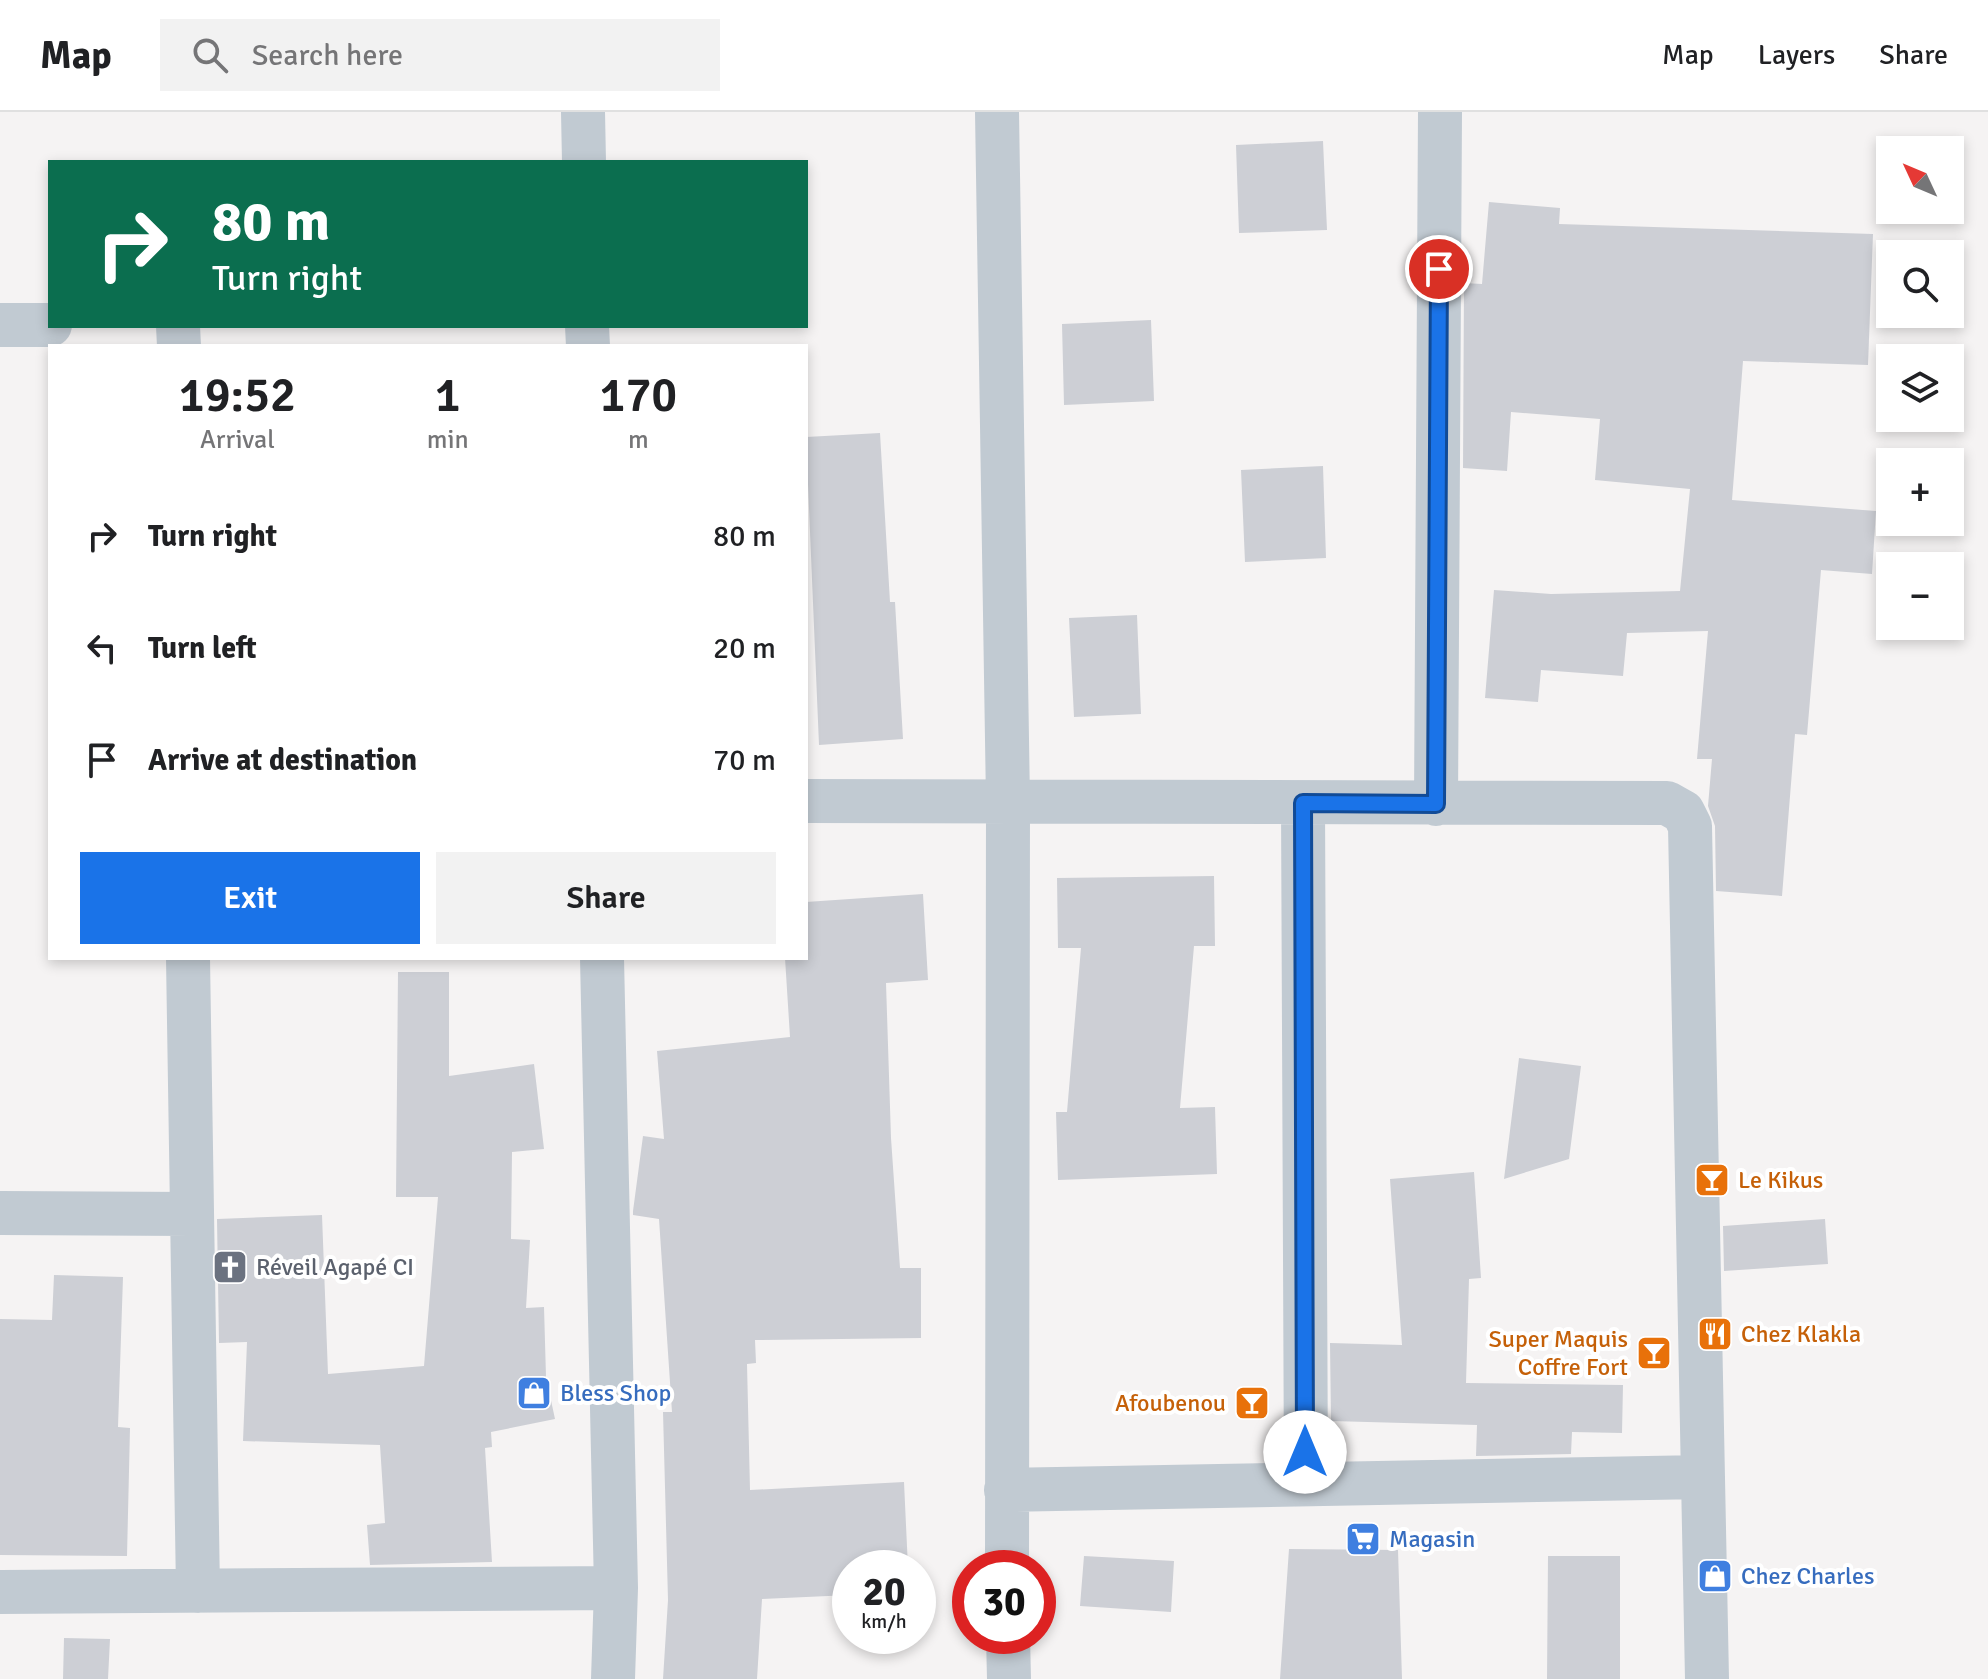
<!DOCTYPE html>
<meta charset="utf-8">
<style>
body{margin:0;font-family:Signika,sans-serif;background:#f2f2f2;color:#202124;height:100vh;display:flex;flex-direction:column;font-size:30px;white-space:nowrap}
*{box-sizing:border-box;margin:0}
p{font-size:26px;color:#757577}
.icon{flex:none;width:44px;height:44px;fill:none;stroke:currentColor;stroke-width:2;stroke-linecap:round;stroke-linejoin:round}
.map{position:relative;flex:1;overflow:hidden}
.sheet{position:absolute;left:48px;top:232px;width:760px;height:616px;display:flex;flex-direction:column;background:#fff;border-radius:0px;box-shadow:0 4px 12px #0003}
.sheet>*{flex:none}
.banner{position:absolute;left:48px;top:48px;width:760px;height:168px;border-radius:0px;box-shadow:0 4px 12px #0003;background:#0b6e4f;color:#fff;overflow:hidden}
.needle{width:52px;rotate:314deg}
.controls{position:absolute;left:1876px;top:24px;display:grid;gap:16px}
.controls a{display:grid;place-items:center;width:88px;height:88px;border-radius:0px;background:#fff;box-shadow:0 4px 12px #0003;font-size:40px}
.speed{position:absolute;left:832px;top:1438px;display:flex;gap:16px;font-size:40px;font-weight:700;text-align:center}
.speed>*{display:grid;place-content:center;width:104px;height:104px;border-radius:50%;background:#fff;box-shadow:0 4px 12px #0003;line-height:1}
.speed small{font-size:20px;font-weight:400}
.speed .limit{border:12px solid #d22;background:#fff;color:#111}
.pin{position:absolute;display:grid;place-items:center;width:68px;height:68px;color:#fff;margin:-34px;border:4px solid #fff;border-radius:50%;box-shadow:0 2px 8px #0007}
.me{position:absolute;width:88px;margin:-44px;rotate:0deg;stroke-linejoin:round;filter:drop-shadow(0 0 6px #0008)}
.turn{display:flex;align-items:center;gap:28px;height:168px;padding:0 32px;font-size:36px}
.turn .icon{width:104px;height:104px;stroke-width:2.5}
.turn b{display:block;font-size:56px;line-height:68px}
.eta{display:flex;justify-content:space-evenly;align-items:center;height:136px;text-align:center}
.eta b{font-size:48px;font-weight:600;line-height:56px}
.action{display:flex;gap:16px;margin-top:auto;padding:16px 32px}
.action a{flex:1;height:92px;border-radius:0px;background:#1a73e8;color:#fff;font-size:32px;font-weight:600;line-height:92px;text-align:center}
.action a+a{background:#f2f2f2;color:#202124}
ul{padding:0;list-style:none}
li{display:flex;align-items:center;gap:24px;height:112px;padding:0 32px}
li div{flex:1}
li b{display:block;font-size:30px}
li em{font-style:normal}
header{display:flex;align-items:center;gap:48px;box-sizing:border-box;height:112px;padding:0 40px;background:#fff;border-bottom:2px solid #e0e0e0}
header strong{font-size:38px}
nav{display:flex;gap:44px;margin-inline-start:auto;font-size:28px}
.search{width:560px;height:72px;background:#f2f2f2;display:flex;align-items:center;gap:20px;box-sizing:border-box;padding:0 28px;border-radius:0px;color:#757577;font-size:30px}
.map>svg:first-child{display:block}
</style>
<header>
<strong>Map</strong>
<div class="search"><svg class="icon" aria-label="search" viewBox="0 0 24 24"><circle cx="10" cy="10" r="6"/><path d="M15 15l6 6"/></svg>Search here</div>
<nav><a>Map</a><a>Layers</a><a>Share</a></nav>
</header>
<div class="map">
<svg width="1988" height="1567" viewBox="0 0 1988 1567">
<rect width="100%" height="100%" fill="#f5f3f3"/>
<!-- building -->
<path fill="#cdcfd5" d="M1323,29L1327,118L1239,121L1236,33Z
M1489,90L1560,96L1559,112L1873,122L1868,253L1743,249L1732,388L1876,399L1872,462L1821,458L1807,623L1795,622L1782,784L1716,779L1715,714L1708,694L1712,647H1697L1708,519L1627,521L1623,564L1541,558L1538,590L1485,586L1494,478L1551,482L1680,479L1690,377L1595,368L1600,307L1511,300L1507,359L1463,356L1464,171L1482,172Z
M1151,208L1154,289L1064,293L1062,212Z
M880,321L890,490H895L903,627L819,633L806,325Z
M1323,354L1326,446L1245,450L1241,358Z
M1137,503L1141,602L1074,605L1069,506Z
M1214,764L1215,834H1194L1180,996L1215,995L1217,1062L1058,1068L1056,1000H1067L1081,836H1058L1057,766Z
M923,782L928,868L886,871L891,1026L900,1156H921V1226L755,1228L756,1251L747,1252L750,1378L904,1370L908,1456H850V1483L762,1487L757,1567H663L668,1488L663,1300H672L659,1107L633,1103V1099L643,1024L664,1027L657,939L790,925L785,846H806V790Z
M398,860H449V964L534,952L544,1037L512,1040L511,1127L530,1128L526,1196L544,1195L546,1265L555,1307L491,1320L492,1335L485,1336L492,1450L370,1453L367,1413L385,1411L380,1333L243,1329L247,1230L219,1231L217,1107L322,1103L328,1262L424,1254L438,1085H396Z
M1519,946L1581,954L1569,1047L1504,1067Z
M1474,1060L1481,1166L1469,1167L1466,1271L1623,1273L1622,1321L1572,1320L1571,1342L1476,1344L1477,1313L1331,1309L1330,1231L1402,1233L1390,1067Z
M1825,1107L1828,1152L1724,1159L1723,1114Z
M54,1163L123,1165L118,1315L130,1316L127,1444L0,1443V1207L52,1208Z
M1289,1437L1398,1438L1402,1567H1280Z
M1084,1444L1174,1449L1171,1500L1080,1494Z
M1548,1444H1620V1567H1547Z
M64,1526L110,1527L108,1567H63Z"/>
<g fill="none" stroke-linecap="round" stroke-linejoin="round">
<!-- minor -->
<path stroke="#c1cad2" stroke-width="44" d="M583,0L584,50
M997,0L1008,690L1007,1456
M0,213H50
M178,214L179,234
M587,214L588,234
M806,689L1667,691L1683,700L1690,714L1707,1567
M1303,691L1306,1371
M1436,692L1440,0
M188,846L198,1479
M602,846L616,1476L613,1567
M0,1101L192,1102
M1006,1378L1703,1365
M0,1480L616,1476
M1008,1524L1009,1567"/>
</g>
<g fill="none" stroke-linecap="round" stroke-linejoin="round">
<!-- route casing -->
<g stroke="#114b97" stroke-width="20">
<path id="route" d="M1305,1340L1303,691L1436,692L1439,157"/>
</g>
<!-- route -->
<use href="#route" stroke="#1a73e8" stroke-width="14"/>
</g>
<!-- icons -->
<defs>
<g id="bar-square" transform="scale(1.8)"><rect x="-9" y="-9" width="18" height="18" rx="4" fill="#e8710a" stroke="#fff"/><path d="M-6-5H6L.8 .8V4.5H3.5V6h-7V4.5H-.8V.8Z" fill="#fff"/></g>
<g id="church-square" transform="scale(1.8)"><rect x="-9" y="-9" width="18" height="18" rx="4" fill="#6b7280" stroke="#fff"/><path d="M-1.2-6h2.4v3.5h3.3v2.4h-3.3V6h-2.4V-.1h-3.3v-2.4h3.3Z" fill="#fff"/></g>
<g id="restaurant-square" transform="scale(1.8)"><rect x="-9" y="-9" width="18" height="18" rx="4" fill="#e8710a" stroke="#fff"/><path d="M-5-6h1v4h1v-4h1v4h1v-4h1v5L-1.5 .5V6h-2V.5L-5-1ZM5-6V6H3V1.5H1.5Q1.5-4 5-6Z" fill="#fff"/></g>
<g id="shop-square" transform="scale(1.8)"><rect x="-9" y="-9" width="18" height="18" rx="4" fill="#3f7fe0" stroke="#fff"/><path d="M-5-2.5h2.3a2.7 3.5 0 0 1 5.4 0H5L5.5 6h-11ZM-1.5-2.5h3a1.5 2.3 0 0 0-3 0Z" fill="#fff"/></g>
<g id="supermarket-square" transform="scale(1.8)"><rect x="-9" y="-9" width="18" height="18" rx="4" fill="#3f7fe0" stroke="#fff"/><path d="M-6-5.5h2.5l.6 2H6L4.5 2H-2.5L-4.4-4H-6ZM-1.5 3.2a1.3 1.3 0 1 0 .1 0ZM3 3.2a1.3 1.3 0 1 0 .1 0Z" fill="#fff"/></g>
</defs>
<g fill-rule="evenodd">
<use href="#bar-square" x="1712" y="1068"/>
<use href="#church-square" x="230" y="1155"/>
<use href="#restaurant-square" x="1715" y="1222"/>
<use href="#bar-square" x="1654" y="1241"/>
<use href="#shop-square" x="534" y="1281"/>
<use href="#bar-square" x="1252" y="1291"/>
<use href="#supermarket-square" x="1363" y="1427"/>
<use href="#shop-square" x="1715" y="1464"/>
</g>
<g text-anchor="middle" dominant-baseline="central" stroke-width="8" stroke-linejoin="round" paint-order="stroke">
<!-- food labels -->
<g font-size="24" fill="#c56008" stroke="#fff" text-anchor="start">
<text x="1738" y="1068">Le Kikus</text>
<text x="1741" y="1222">Chez Klakla</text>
<text x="1628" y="1227" text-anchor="end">Super Maquis<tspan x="1628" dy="28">Coffre Fort</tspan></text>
<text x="1226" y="1291" text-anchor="end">Afoubenou</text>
</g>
<!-- worship labels -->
<g font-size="24" fill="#5b616d" stroke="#fff" text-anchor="start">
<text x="256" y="1155">Réveil Agapé CI</text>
</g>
<!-- shop labels -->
<g font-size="24" fill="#366cbe" stroke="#fff" text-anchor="start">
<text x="560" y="1281">Bless Shop</text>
<text x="1389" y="1427">Magasin</text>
<text x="1741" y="1464">Chez Charles</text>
</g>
</g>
</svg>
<div class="controls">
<a><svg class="needle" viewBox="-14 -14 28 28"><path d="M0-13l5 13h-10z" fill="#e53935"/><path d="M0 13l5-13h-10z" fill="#757577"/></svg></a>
<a><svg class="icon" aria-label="search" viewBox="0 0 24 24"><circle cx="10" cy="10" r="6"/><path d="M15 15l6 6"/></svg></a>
<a><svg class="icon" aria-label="layers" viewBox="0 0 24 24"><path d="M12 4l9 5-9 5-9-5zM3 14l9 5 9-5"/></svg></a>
<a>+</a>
<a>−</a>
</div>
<div class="speed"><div>20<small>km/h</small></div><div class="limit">30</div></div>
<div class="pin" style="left:1439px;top:157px;background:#d93025"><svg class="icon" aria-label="arrive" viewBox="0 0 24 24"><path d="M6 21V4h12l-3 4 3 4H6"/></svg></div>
<svg class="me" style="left:1305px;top:1340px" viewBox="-20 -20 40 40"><circle r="19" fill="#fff"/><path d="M0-13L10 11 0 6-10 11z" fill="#1a73e8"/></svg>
<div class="banner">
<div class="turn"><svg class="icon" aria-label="right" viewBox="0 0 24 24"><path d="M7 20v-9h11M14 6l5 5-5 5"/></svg><div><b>80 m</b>Turn right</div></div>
</div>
<section class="sheet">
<div class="eta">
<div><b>19:52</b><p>Arrival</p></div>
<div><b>1</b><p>min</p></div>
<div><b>170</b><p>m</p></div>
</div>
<ul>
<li><svg class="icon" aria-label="right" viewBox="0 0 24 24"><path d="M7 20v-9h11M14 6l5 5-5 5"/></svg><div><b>Turn right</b></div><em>80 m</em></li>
<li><svg class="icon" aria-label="left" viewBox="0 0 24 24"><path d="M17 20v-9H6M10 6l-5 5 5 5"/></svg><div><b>Turn left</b></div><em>20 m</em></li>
<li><svg class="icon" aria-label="arrive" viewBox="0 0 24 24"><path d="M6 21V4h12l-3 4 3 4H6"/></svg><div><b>Arrive at destination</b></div><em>70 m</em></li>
</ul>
<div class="action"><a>Exit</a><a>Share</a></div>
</section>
</div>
